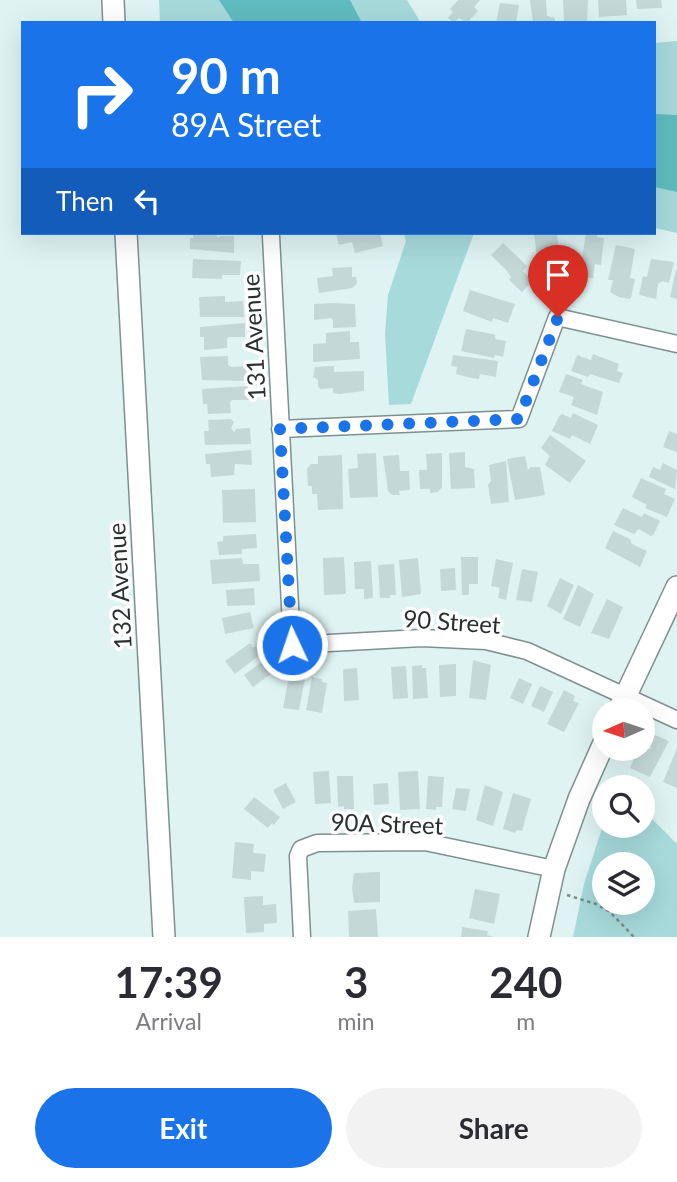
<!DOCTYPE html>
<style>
body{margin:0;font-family:Lato,sans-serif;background:#f2f2f3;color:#2b2b33;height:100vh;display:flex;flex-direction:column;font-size:26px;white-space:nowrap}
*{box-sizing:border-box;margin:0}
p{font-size:23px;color:#7c7c81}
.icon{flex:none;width:38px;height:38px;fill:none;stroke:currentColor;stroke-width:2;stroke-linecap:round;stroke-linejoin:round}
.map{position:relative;height:937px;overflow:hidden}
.sheet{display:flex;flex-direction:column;background:#fff;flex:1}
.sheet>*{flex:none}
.top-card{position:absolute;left:21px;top:21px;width:635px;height:214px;border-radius:0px;box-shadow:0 7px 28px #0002;background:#1a73e8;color:#fff;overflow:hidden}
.needle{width:46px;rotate:267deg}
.buttons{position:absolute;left:592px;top:698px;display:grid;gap:14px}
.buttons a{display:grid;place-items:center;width:63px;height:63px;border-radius:50%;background:#fff;box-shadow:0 7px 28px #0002;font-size:35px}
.pin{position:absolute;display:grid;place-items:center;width:60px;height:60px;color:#fff;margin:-72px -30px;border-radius:50% 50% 50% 0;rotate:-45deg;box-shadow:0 0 7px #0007}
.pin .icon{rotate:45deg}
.me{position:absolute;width:77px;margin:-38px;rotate:357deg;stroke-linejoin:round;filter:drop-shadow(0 0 5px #0008)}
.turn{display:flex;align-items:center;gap:24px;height:147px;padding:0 35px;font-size:32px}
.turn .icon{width:91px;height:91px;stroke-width:2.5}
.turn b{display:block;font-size:49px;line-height:60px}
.then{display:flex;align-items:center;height:66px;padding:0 35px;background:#0003;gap:14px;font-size:26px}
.eta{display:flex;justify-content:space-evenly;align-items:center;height:119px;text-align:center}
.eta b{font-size:42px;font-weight:700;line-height:49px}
.cta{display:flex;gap:14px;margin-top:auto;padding:14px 35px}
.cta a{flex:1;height:80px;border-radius:42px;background:#1a73e8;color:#fff;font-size:28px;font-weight:700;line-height:80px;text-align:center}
.cta a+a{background:#f2f2f3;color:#2b2b33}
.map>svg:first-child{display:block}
</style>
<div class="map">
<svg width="677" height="937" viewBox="0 0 677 937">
<rect width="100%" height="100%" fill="#dff3f3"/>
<!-- green -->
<path fill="#a7dadb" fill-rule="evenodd" d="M159,0H407L421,23H160Z
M677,41V233L655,228L654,43Z
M404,233H474L411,404L389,405L385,334L388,295L406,241Z
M642,809L677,844V937H573L584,884L604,822V826H642ZM604,864H642V903H604Z"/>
<!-- water -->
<path fill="#60bcbe" d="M219,0H350L362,23H234Z
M654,114L677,115V192L655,187Z"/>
<!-- building -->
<path fill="#c5d8d8" d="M458,0H480L474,7L478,11L467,23L459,18L454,23L448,18L453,12L450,9Z
M530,0H546L547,16L555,18V23H533Z
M563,0H588L587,22L564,21Z
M598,0H626L627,15L599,17Z
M636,0H661L662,8L637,9Z
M500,3L519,5L516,23H496Z
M193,233H215L218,238L220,236H234V253L190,249V238H193Z
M336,233H380L383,246L355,253L352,242L339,245Z
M534,233H557L559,251H562L565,271L548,272L547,258L537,257Z
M586,233H597V237L604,238L601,265L595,264L593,278L576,276L578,258L582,259Z
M503,243L527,266L523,271L533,281L522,292L509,280L511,277L506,270L491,255Z
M616,245L635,249L630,278L635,279L631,298L629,299L619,297L610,292L613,280H608Z
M193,259L241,261L240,275H222V279L192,278Z
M651,259L674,262L669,283L662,281L658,284L656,299L639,295L643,276L647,277Z
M352,267V277H356L357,284L352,288L319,293L317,278L333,276L332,268Z
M676,270H677V299L670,297Z
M470,290L515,304L508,323L493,318L492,322L463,311Z
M225,296V302L243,301L244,317H200L199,297Z
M331,303L355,304L356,327L333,328V320L331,318L314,320V304Z
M245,323V337H229L227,339V348L204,350V337H200V327Z
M466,329L492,334L495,335V339L506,341L503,357L495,355L494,358L461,351Z
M350,331V342H359L360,359L313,362V344L326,343V333Z
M593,354L619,364L617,371L623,373L619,383L590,374L588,377L571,371L577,355L591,360Z
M453,355L498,361L496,377L480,374L479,379L471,378L456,374L457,367L451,366Z
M228,356V365L231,367L247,366L248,381L202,380L200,357Z
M334,366V372L364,371V391L339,394L333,393V388L320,389L318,386V380L313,377L315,367Z
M566,374L583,380L581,384L603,392L597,415L571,405L574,397L559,392Z
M248,386L249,400H232L230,402L231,413L208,414L207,404H203L202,389Z
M573,413L598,425L590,444L572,435L570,439L552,431L559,416L562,414L571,418Z
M231,419L234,422L231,428L234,432L236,429L250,428L251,444L205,445L204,431H209L208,420Z
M669,431L677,434V452L663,447Z
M550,435L586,461L570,483L545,465L550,456L541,448Z
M251,450L252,465L235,464L234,475L211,477L210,464H206L205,454Z
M465,452V467L474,469L475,488L451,489L449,453Z
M376,453L378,497L350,498L348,469L358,468L357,454Z
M442,453V487L438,492L430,493V489H420L419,470H427L426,454Z
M342,455L343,509L318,510L317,494H312V486H308L307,469L311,464H318V456Z
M399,455L400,471H409L410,490L399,491L400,495H392L388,491L383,456Z
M525,456L528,470L531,467H540L545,495L515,500L507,459Z
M506,461L509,502L491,504L488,485L491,481L489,465Z
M663,463L677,470L675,489L649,477L653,467L660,470Z
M641,478L666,489L664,494L675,499L667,517L645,508L647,505L632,497Z
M255,489L256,522L223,523L222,490Z
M623,508L642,517L644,513L660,521L654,534L651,536L639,529L634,534L614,525Z
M613,531L630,539L632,544L647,551L640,567L605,548Z
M256,534L257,548L242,549V554L219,555L217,542L223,541V536Z
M344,557L346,594L324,595L323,558Z
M461,557H478V584H469V595H462Z
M242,558L243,564H259L260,581L212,584L210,560Z
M418,558L421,594L402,597L399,560Z
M496,559L513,563L506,600L498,598L500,588L491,586Z
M371,561L373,598L364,599V589H355L354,562Z
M394,564L396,595H390V598H380L378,565Z
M455,568L456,590L441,591L440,569Z
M522,569L538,572L532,602L516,600Z
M560,578L574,585L561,614L547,606Z
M578,585L594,594L580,627L563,619Z
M254,588L255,605L227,606L226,590Z
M607,599L623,607L609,639L591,633Z
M250,612L254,628L225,634L222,618Z
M250,643L253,648L255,646L261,654L235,674L225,661Z
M473,660L491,665L486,700L469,698Z
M262,662L271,674L253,687L244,675Z
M456,664V696L440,697L439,665Z
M422,665V668H426L428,698L413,699L412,666Z
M406,666L408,698L393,699L391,667Z
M357,668L359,700L344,701L343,669Z
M289,676L305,678L299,710L283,708Z
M312,677L322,679V682L327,683L322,713L306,710Z
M519,678L532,684L523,704L510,698Z
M540,686L553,692L544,712L531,706Z
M564,690L575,696L573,701L579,703L564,732L547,724Z
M655,735L669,741L650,777L630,768L638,749H651L650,746Z
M677,748V788L663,782Z
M329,771L331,803L315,804L313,772Z
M418,771L420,809L400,810L398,772Z
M337,776H353L354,809H344V806L338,807Z
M428,776L444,777L442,807H436V810L426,809Z
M286,783L296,802L283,809L273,790Z
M388,783L389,804L374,805L373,784Z
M485,785L503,792L493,826L476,820Z
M456,788L470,789L466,811L452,809Z
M513,793L531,799L522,831L517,830L515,833L503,829Z
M254,797L280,817L274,825L272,823L268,828L244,809Z
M235,842L254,844L253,853L266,854L264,872L251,871V880L232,878Z
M380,872V902L354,903L352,888L354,873Z
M475,889L500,894L494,924L469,918Z
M263,896V905L276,904L277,923L264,924V932L246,933L244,897Z
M376,909L378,937H349L348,911Z
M462,927L488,931L487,935L493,937H461Z"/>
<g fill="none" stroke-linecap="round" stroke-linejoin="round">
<!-- street casing -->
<g stroke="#7f9090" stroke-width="19">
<path id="street" d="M271,236L292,645L422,638L486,641L527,651L677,720
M280,429L519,419L557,317L677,344
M302,937L298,856L301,849L317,843L425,842L554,869"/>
</g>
<!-- secondary casing -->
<g stroke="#7f9090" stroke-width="24">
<path id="secondary" d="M113,0L114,23
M126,233L164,937
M619,710L677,587
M539,937L554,869L579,799L604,743"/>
</g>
<!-- path -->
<path stroke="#7f8c8c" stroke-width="2.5" stroke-dasharray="3.5 3.5" stroke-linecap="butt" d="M567,895L596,904L610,912L634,937"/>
<!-- street -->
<use href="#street" stroke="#fff" stroke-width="16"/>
<!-- secondary -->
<use href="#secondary" stroke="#fff" stroke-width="21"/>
</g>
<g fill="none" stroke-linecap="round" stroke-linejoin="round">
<!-- route -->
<path stroke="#1a73e8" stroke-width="12" stroke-dasharray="0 21.6" d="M292,645L280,429L519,419L558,317"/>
</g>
<g text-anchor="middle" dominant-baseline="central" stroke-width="7" stroke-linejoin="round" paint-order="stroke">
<!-- street labels -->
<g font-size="24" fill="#283030" stroke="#fff">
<text transform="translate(253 337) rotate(-93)">131 Avenue</text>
<text transform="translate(119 586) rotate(-93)">132 Avenue</text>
<text transform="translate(452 621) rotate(4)">90 Street</text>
<text transform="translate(387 823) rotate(2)">90A Street</text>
</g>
</g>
</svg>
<div class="buttons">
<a><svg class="needle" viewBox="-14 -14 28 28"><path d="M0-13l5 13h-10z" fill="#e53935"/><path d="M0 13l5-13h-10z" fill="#7c7c81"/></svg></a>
<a><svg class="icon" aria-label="search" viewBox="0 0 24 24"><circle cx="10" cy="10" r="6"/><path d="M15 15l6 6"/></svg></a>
<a><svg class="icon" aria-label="layers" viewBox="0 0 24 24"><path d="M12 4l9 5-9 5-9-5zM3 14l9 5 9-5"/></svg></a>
</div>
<div class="pin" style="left:558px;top:317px;background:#d93025"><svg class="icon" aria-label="arrive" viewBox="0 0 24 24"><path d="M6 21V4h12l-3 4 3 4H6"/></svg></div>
<svg class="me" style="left:292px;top:645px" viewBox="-20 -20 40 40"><circle r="17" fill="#1a73e8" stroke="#fff" stroke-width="3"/><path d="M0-11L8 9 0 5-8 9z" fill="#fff"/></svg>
<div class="top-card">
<div class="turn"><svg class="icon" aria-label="right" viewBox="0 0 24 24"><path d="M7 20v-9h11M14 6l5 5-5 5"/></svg><div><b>90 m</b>89A Street</div></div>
<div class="then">Then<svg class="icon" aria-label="left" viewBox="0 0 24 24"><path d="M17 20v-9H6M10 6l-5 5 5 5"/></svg></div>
</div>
</div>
<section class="sheet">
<div class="eta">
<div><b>17:39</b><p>Arrival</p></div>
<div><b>3</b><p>min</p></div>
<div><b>240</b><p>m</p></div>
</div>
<div class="cta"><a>Exit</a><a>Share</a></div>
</section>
